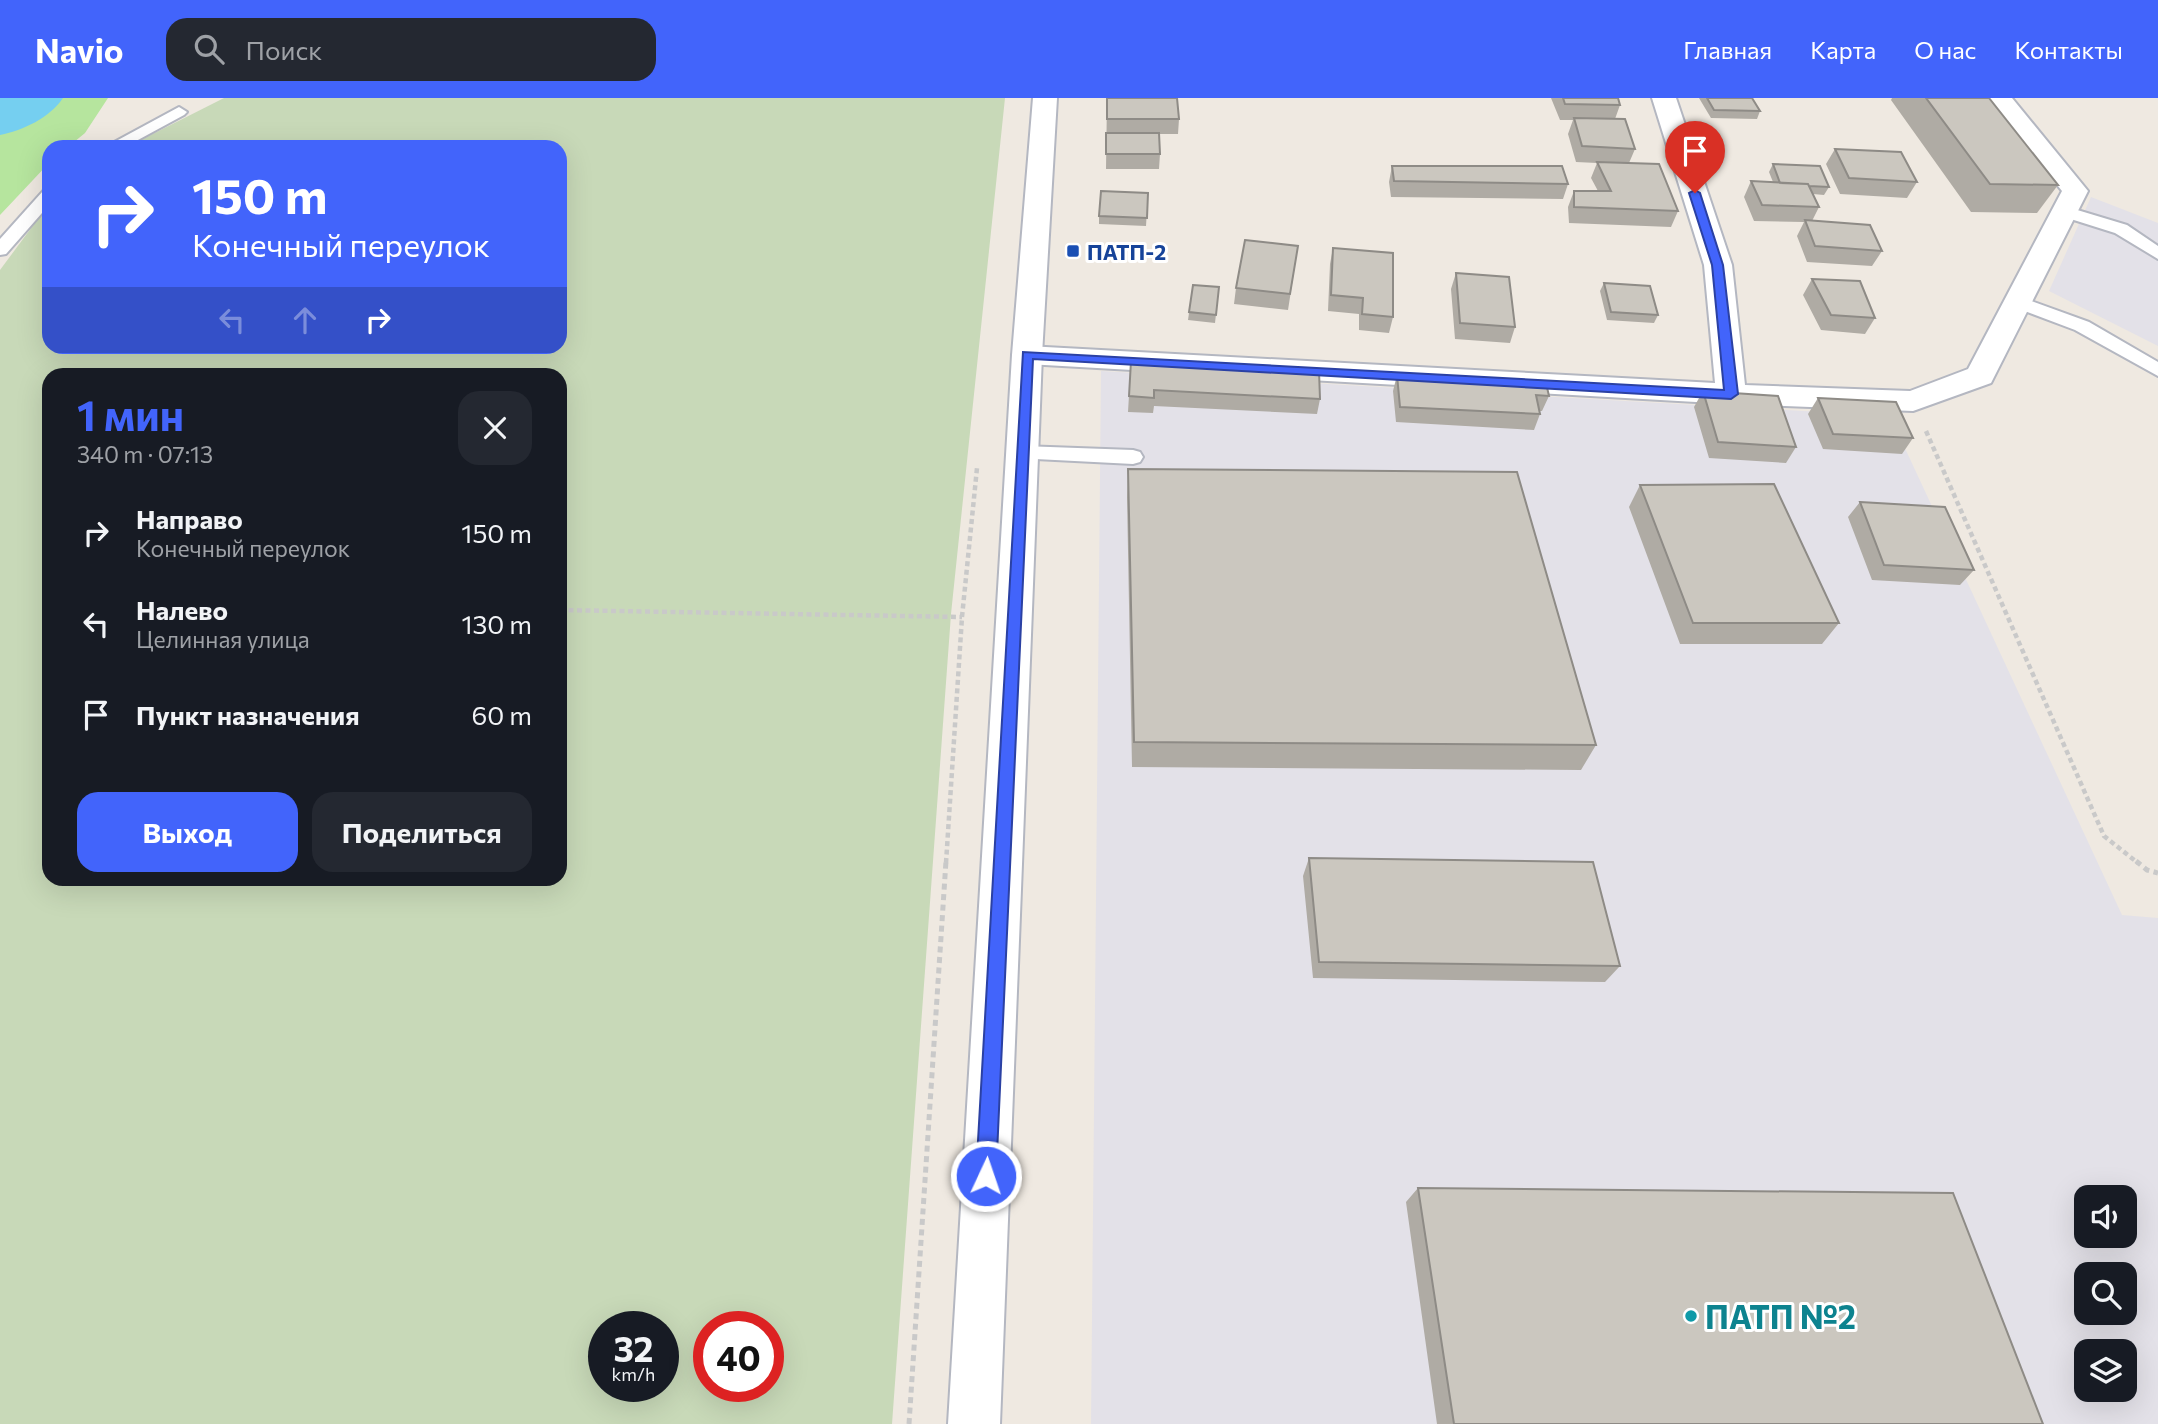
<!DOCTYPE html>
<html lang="ru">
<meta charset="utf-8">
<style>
body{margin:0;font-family:Commissioner,sans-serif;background:#242831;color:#f1f3f6;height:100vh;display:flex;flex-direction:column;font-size:26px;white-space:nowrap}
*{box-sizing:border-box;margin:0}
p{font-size:23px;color:#9ea1a6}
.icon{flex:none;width:38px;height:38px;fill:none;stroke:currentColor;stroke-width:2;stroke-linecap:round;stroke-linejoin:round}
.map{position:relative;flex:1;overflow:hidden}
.sheet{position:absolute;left:42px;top:270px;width:525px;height:518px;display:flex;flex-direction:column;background:#171b24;border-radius:21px;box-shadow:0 7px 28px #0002}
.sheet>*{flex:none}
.top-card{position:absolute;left:42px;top:42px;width:525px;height:214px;border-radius:21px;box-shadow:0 7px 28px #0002;background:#4264fb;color:#fff;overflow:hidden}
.tools{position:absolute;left:2074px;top:1087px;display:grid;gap:14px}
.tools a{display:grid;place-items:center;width:63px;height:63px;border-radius:14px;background:#171b24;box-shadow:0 7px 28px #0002;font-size:35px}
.speed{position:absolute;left:588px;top:1213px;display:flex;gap:14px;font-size:35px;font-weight:700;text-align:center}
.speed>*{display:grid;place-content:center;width:91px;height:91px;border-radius:50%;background:#171b24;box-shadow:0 7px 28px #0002;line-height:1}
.speed small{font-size:18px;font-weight:400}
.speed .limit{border:10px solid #d22;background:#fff;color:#111}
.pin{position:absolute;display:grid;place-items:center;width:60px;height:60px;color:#fff;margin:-72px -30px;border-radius:50% 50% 50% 0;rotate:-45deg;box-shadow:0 0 7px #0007}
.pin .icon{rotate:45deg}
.me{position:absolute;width:77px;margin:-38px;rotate:3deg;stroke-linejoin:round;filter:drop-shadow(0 0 5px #0008)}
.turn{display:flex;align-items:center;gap:24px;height:147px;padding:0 35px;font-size:32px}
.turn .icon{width:91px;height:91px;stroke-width:2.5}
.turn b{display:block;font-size:49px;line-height:60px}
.lanes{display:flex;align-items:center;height:66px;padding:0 35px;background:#0003;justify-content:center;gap:35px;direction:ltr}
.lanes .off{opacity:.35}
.round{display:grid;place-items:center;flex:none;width:74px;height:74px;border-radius:21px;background:#242831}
.headline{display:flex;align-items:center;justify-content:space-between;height:119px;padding:0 35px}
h1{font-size:42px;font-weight:700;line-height:52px;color:#4264fb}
.primary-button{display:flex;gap:14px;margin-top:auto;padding:14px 35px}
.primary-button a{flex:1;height:80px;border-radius:21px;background:#4264fb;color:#fff;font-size:28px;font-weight:700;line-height:80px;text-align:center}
.primary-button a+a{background:#242831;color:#f1f3f6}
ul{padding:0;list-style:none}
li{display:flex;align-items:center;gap:21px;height:91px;padding:0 35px}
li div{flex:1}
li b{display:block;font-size:26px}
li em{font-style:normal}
header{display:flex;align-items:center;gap:42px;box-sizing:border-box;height:98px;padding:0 35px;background:#4264fb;color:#fff}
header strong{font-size:33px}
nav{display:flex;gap:38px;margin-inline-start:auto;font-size:24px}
.search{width:490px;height:63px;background:#242831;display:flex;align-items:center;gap:18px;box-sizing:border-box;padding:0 24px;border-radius:21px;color:#9ea1a6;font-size:26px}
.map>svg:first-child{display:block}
</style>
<header>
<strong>Navio</strong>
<div class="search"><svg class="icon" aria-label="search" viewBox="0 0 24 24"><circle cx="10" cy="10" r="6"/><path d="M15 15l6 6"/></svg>Поиск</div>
<nav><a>Главная</a><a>Карта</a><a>О нас</a><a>Контакты</a></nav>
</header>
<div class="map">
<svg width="2158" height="1326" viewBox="0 0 2158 1326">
<rect width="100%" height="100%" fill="#efe9e1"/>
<!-- industrial -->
<path fill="#e3e1e8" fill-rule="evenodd" d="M2091,99L2158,125V248L2049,193Z
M1101,273L1890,318L2122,817L2158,820V1326H1091ZM2086,1099H2124V1138H2086ZM2086,1176H2124V1214H2086ZM2086,1253H2124V1292H2086Z"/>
<!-- green -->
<path fill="#b6e59e" d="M0,0H108L85,35L68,49H49V65L0,117Z"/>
<!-- cemetery -->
<path fill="#c8d9b8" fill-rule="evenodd" d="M224,0H1005L951,516L892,1326H0V172L49,106V248H560V49H127ZM49,276H560V780H49ZM604,1228H663V1288H604ZM709,1228H768V1288H709Z"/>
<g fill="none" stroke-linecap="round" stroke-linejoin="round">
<!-- river -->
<path fill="#75cff0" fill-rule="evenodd" d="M0,0H63C49,20 24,32 0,37Z"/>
<!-- service casing -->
<g stroke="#b4b7c1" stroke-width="4">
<path id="service" d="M179,9L187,14L184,17L125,49H105Z
M49,92V107L6,156L0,157V141L43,93Z
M2064,108L2127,127L2158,148V161L2115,135L2058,117L2056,113Z
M2020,199L2089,224L2158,264V278L2075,232L2014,209L2011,205L2014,201Z
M1022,348L1133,352L1140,354L1143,359L1140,364L1133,366L1015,360L1012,355L1015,350Z"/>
</g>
<!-- minor casing -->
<g stroke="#b4b7c1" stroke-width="4">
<path id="minor" d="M1652,0H1676L1732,167L1745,287L1910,293L1968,271L2062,93L1987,0H2012L2088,93L1991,285L1913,313L1731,306L1027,266L1017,264L1012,257L1017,250L1027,248L1715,285L1704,167Z"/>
</g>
<!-- tertiary casing -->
<g stroke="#b4b7c1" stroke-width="4">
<path id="tertiary" d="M1033,0H1057L1042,257L1000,1326H948L1012,257Z"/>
</g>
<!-- path-far1 -->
<path stroke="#c9c9c9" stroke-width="4.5" stroke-dasharray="5 3.5" stroke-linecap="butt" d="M1926,333L2104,738L2138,765
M560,512L962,519
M946,765L962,519L977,370"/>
<!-- path -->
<path stroke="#c9c9c9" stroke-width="5" stroke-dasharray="6 4.5" stroke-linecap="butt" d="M2136,763L2147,772L2158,775
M909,1326L946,763"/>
<!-- service -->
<use href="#service" fill="#fff" fill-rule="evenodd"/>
<!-- minor -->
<use href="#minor" fill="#fff" fill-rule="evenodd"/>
<!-- tertiary -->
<use href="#tertiary" fill="#fff" fill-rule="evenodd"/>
</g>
<!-- wall -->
<path fill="#afaba4" d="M1107,0L1179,21L1178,36H1159L1160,56L1159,71H1106Z
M1551,0H1618L1620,7L1615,21L1635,51L1629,65L1678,113L1671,129L1569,125L1568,109L1574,93H1598L1591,80L1597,65L1576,64L1568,36L1573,22H1560Z
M1699,0H1752L1760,13L1757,21L1711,20Z
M1892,0H1989L2058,87L2037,115L1971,114L1891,2Z
M1835,51L1917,84L1907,100L1840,96L1826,66Z
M1773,66L1829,89L1824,97L1813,96L1819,109L1812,123L1882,153L1872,168L1807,164L1797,138L1804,124L1754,123L1744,99L1751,83L1773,84L1769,74Z
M1392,68L1568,86L1563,101L1391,99L1389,84Z
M1148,95L1146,128L1099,126V118Z
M1298,148L1288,212L1234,206L1236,190Z
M1333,150L1393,219L1389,235L1359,232V216L1328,213L1330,166Z
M1456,175L1515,229L1510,245L1455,241L1451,191Z
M1812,181L1875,220L1865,236L1821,232L1803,197Z
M1604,185L1658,217L1654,225L1607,222L1600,193Z
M1193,187L1219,189L1215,225L1188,222Z
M1131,263L1320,301L1317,316L1154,308L1153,315L1128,314Z
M1397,277L1549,298L1542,313H1539L1540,316L1534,332L1396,324L1393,293Z
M1703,293L1796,349L1786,365L1709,360L1694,309Z
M1818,300L1913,340L1902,356L1823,351L1808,316Z
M1128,371L1596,647L1581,672L1132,669L1127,399Z
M1640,387L1839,525L1822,546H1680L1629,409Z
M1860,404L1974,472L1960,487L1872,482L1848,419Z
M1309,760L1620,868L1605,884L1313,880L1303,778Z
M1418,1090L2043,1326H1437L1406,1104Z"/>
<!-- building -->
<path fill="#cbc7bf" stroke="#8e8b86" stroke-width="2" d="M1107,0H1177L1179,21H1107Z
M1563,0H1618L1620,7L1565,6Z
M1707,0H1752L1760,13L1714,12Z
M1926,0H1989L2058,87L1990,86Z
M1574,20L1625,21L1635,51L1582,48Z
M1106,35H1159L1160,56H1106Z
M1835,51L1901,54L1917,84L1849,80Z
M1597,64L1659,66L1678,113L1574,109V93H1611Z
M1773,66L1820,68L1829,89L1809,88L1808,86L1780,85Z
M1392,68H1562L1568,86L1394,83Z
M1751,83L1808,86L1819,109L1762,107Z
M1101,93L1148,95L1147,120L1099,118Z
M1805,122L1870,127L1882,153L1815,148Z
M1245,142L1298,148L1290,196L1236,190Z
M1333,150L1393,155V219L1362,216L1363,200L1331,197Z
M1456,175L1509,179L1515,229L1460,225Z
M1812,181L1860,183L1875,220L1831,217Z
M1604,185L1650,188L1658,217L1611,214Z
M1193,187L1219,189L1216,217L1189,214Z
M1131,263L1319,273L1320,301L1154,292V300L1129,298Z
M1397,277L1546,285L1549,298L1536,297L1540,316L1400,309Z
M1703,293L1778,298L1796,349L1718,344Z
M1818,300L1896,304L1913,340L1833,336Z
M1128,371L1517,374L1596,647L1134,644Z
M1774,386L1839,525H1693L1640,387Z
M1860,404L1945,409L1974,472L1884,467Z
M1309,760L1593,764L1620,868L1319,864Z
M1418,1090L1953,1095L2043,1326H1454Z"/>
<!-- route -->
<path fill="#4264fb" stroke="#2b41a3" stroke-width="2" d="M1695,92L1700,95L1723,167L1738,296L1731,301L1033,261L996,1078L993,1085L986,1088L979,1085L976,1078L1023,254L1724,292L1712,167L1689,95Z"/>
<!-- markers -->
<rect fill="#1a4fb4" stroke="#fff" stroke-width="2.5" x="1066" y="146" width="14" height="14" rx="3.5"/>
<circle fill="#0f9aa8" stroke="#fff" stroke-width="2.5" cx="1691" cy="1218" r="7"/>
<g text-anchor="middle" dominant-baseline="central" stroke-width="6" stroke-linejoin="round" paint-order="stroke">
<!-- far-transit labels -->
<g font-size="21" font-weight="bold" fill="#164399" stroke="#fff" text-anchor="start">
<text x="1087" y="153">ПАТП-2</text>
</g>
<!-- near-culture labels -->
<g font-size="32" font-weight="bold" fill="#0d838f" stroke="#fff" text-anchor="start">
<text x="1705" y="1218">ПАТП №2</text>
</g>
</g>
</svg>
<div class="tools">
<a><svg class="icon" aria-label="sound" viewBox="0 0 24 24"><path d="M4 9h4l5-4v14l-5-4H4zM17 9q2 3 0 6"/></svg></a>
<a><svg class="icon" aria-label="search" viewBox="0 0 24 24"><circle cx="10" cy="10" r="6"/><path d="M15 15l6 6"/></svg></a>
<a><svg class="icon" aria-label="layers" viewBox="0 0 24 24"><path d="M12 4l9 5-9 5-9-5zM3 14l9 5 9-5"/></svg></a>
</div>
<div class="speed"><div>32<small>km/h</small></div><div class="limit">40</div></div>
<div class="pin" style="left:1695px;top:95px;background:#d93025"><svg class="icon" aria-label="arrive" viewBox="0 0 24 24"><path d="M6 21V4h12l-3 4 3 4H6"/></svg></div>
<svg class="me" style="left:986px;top:1078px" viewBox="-20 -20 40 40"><circle r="17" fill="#4264fb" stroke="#fff" stroke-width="3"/><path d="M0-11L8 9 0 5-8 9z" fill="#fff"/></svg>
<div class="top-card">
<div class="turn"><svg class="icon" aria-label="right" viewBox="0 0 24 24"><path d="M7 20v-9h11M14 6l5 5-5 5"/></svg><div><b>150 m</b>Конечный переулок</div></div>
<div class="lanes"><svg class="icon off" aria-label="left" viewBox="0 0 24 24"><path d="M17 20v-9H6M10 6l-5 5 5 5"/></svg><svg class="icon off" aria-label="ahead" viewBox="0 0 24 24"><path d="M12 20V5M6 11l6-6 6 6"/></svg><svg class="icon" aria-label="right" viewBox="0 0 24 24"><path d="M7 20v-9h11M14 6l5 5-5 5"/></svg></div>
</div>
<section class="sheet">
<div class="headline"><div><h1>1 мин</h1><p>340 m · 07:13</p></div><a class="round"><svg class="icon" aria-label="close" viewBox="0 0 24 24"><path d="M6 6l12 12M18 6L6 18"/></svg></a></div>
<ul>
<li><svg class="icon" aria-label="right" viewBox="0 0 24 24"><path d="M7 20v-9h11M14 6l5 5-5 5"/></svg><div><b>Направо</b><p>Конечный переулок</p></div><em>150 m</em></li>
<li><svg class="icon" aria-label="left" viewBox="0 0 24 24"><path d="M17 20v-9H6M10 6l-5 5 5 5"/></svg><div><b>Налево</b><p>Целинная улица</p></div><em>130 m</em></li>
<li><svg class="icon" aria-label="arrive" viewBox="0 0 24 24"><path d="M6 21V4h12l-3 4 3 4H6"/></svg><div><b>Пункт назначения</b></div><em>60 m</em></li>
</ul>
<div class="primary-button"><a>Выход</a><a>Поделиться</a></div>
</section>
</div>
